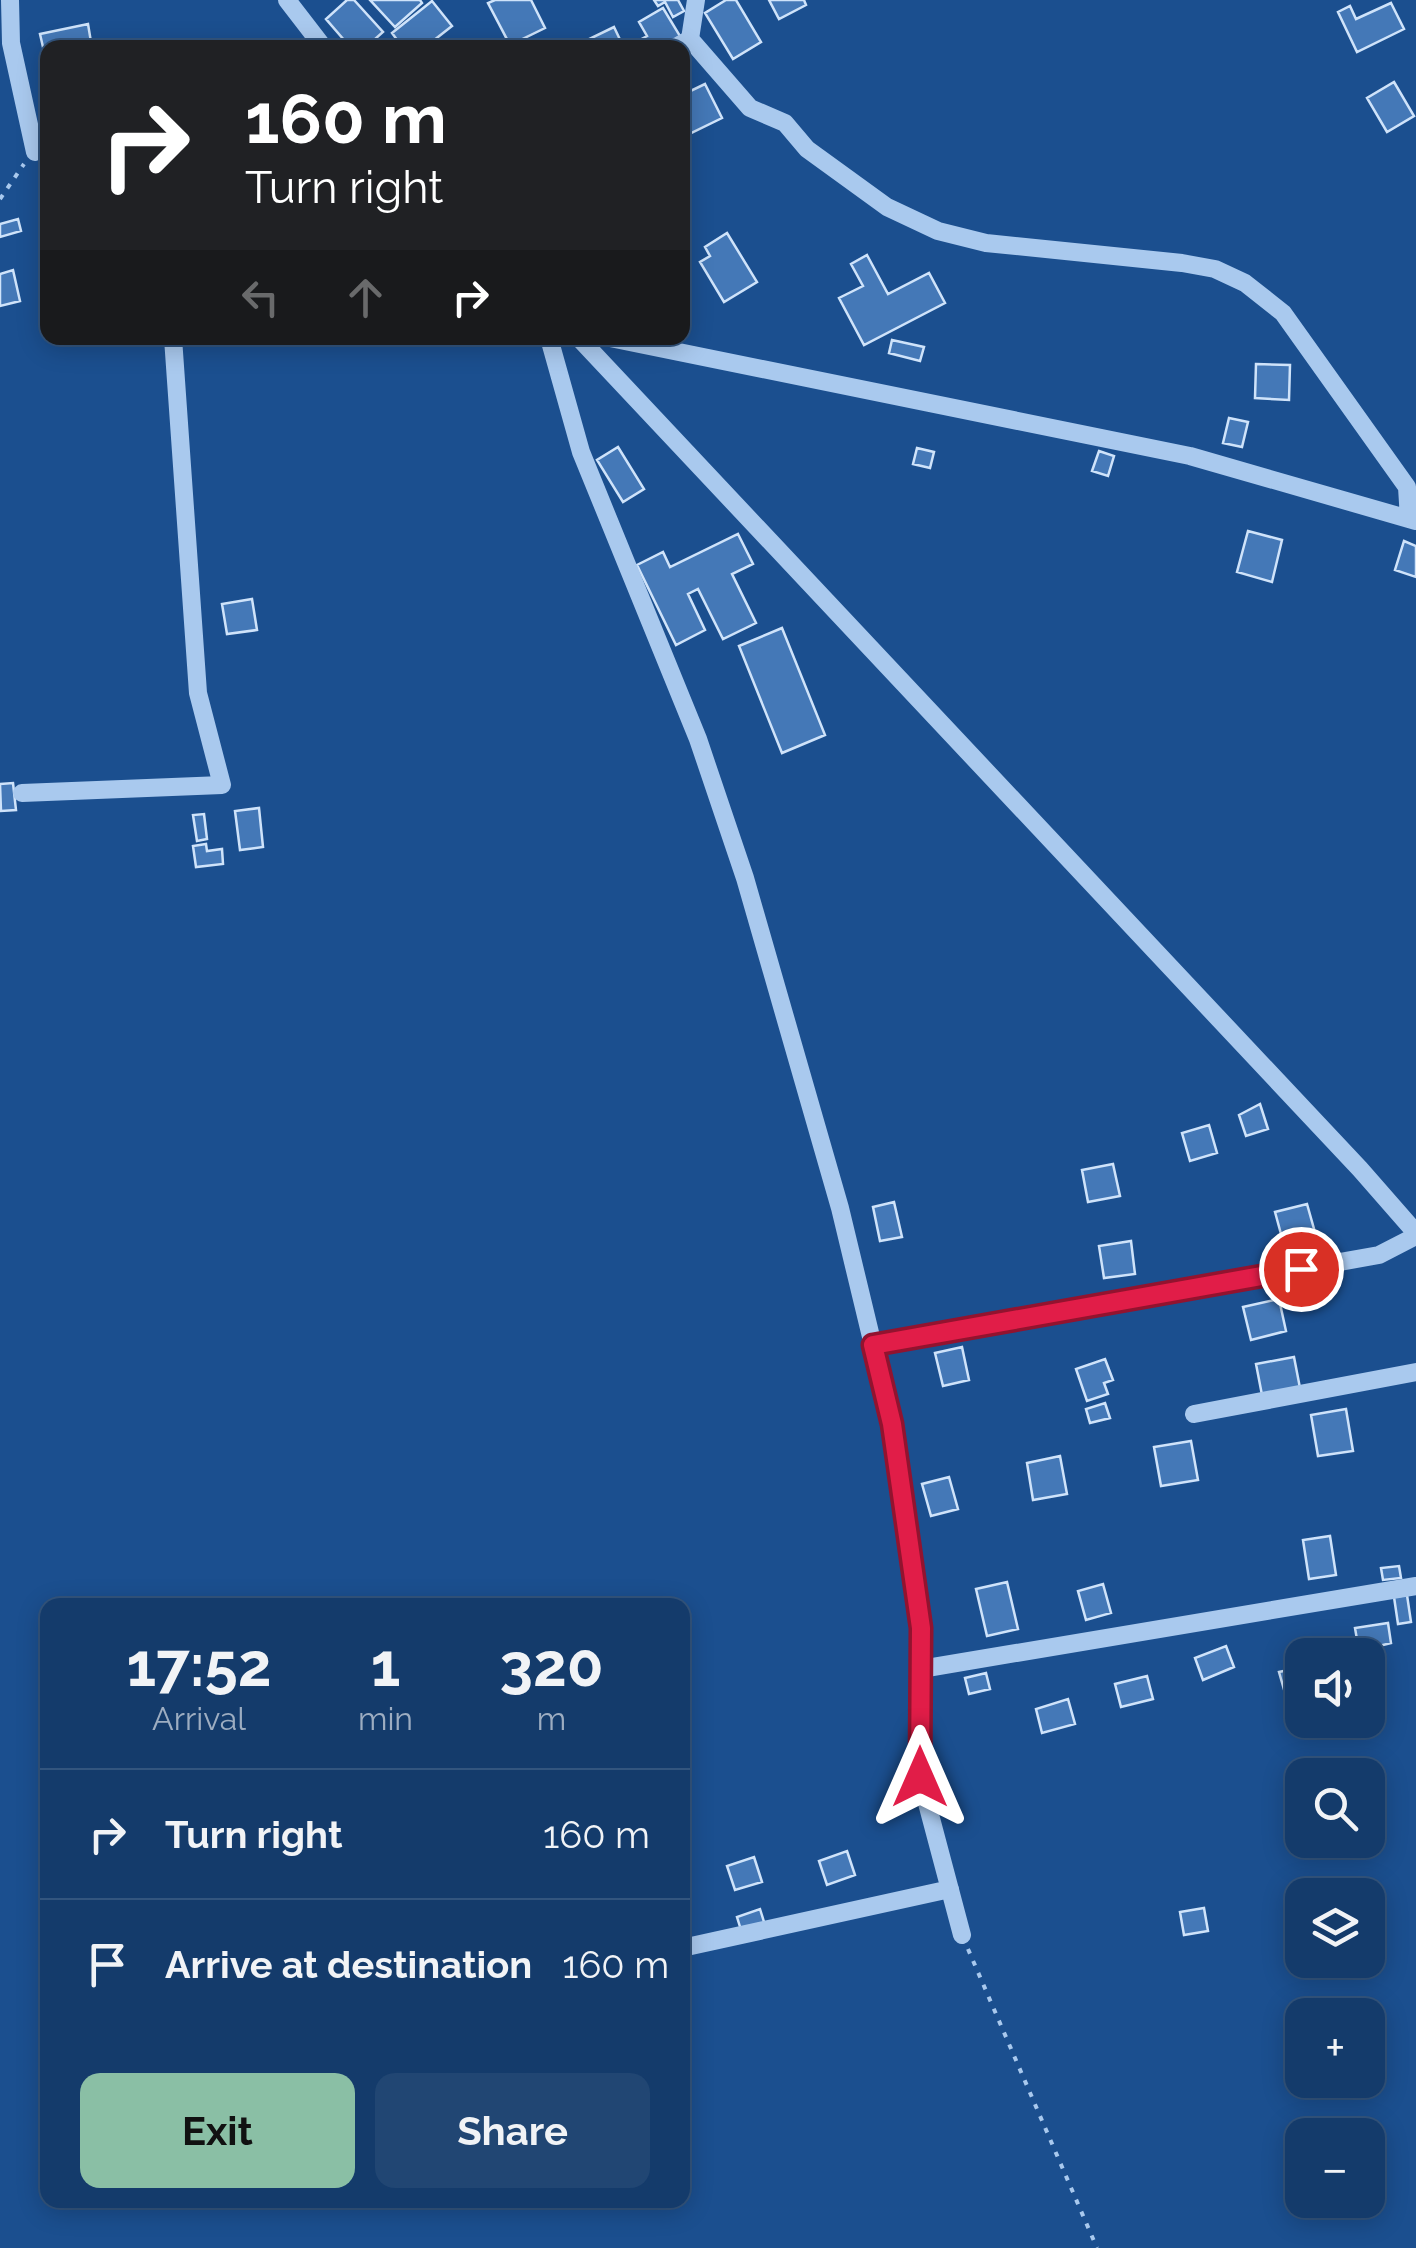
<!DOCTYPE html>
<meta charset="utf-8">
<style>
body{margin:0;font-family:Raleway,sans-serif;background:#214673;color:#f1f3f6;height:100vh;display:flex;flex-direction:column;font-size:38px;white-space:nowrap}
*{box-sizing:border-box;margin:0}
p{font-size:32px;color:#9dadc1}
.icon{flex:none;width:55px;height:55px;fill:none;stroke:currentColor;stroke-width:2;stroke-linecap:round;stroke-linejoin:round}
.map{position:relative;flex:1;overflow:hidden}
.panel{position:absolute;left:40px;top:1598px;width:650px;height:610px;display:flex;flex-direction:column;background:#143b6b;border-radius:20px;box-shadow:0 5px 25px #0003,0 0 0 2px #33557e}
.panel>*{flex:none}
.banner{position:absolute;left:40px;top:40px;width:650px;height:305px;border-radius:20px;box-shadow:0 5px 25px #0003,0 0 0 2px #33557e;background:#202124;color:#fff;overflow:hidden}
.tools{position:absolute;left:1285px;top:1638px;display:grid;gap:20px}
.tools a{display:grid;place-items:center;width:100px;height:100px;border-radius:20px;background:#143b6b;box-shadow:0 5px 25px #0003,0 0 0 2px #33557e;font-size:50px}
.pin{position:absolute;display:grid;place-items:center;width:85px;height:85px;color:#fff;margin:-42px;border:5px solid #fff;border-radius:50%;box-shadow:0 2px 10px #0007}
.me{position:absolute;width:110px;margin:-55px;rotate:0deg;stroke-linejoin:round;filter:drop-shadow(0 0 8px #0008)}
.turn{display:flex;align-items:center;gap:35px;height:210px;padding:0 40px;font-size:45px}
.turn .icon{width:130px;height:130px;stroke-width:2.5}
.turn b{display:block;font-size:70px;line-height:85px}
.lanes{display:flex;align-items:center;height:95px;padding:0 40px;background:#0003;justify-content:center;gap:50px;direction:ltr}
.lanes .off{opacity:.35}
.eta{display:flex;justify-content:space-evenly;align-items:center;height:170px;text-align:center}
.eta b{font-size:60px;font-weight:700;line-height:70px}
.button{display:flex;gap:20px;margin-top:auto;padding:20px 40px}
.button a{flex:1;height:115px;border-radius:20px;background:#8abfa5;color:#111;font-size:40px;font-weight:700;line-height:115px;text-align:center}
.button a+a{background:#214673;color:#f1f3f6}
ul{padding:0;list-style:none}
li{display:flex;align-items:center;gap:30px;height:130px;padding:0 40px;border-top:2px solid #33557e}
li div{flex:1}
li b{display:block;font-size:38px}
li em{font-style:normal}
.map>svg:first-child{display:block}
</style>
<div class="map">
<svg width="1416" height="2248" viewBox="0 0 1416 2248">
<rect width="100%" height="100%" fill="#1b4f8f"/>
<!-- building -->
<path fill="#4478b7" stroke="#cfe3fa" stroke-width="2.5" d="M347,0H354L383,32L365,48H351L326,19Z
M370,0H420L422,3L395,27Z
M495,0H531L545,28L510,45L488,3Z
M654,0H678L684,11L673,17L665,2L658,6Z
M726,0H736L761,42L733,59L705,13Z
M769,0H804L806,5L779,19Z
M432,1L452,26L424,48H403L392,33Z
M1391,3L1404,29L1357,52L1338,12L1350,6L1356,19Z
M663,8L680,36L662,48H642L638,41L647,36L639,22Z
M88,24L92,48H48V69L40,34Z
M614,27L624,48H589L585,41Z
M1394,82L1414,116L1387,132L1367,98Z
M705,84L722,118L689,134L682,121V95Z
M18,219L21,231L0,237V224Z
M727,233L757,282L724,302L700,262L710,256L705,247Z
M867,255L888,294L929,273L945,303L864,345L839,298L863,286L851,264Z
M13,270L20,301L0,306V274Z
M892,340L924,347L920,361L889,353Z
M1256,364L1290,365L1289,400L1255,398Z
M1229,418L1248,422L1242,447L1223,443Z
M618,447L644,489L623,502L597,460Z
M917,448L934,452L930,468L913,464Z
M1099,451L1114,456L1108,476L1092,471Z
M1248,531L1282,540L1272,582L1237,572Z
M738,534L753,564L732,574L756,623L723,639L698,589L688,594L705,630L676,645L637,565L663,552L670,567Z
M1404,541L1416,546V577L1395,570Z
M252,599L257,630L227,634L222,604Z
M782,628L825,735L782,753L739,646Z
M13,783L16,810L1,811L0,784Z
M259,808L263,847L240,850L235,811Z
M204,814L207,839L197,841L193,815Z
M206,844L207,851L222,849L223,864L196,867L193,846Z
M1260,1104L1268,1129L1246,1136L1239,1115Z
M1209,1125L1217,1153L1190,1161L1182,1133Z
M1113,1164L1120,1196L1088,1202L1082,1170Z
M894,1202L902,1237L880,1241L873,1207Z
M1307,1204L1316,1236L1284,1245L1275,1212Z
M1131,1241L1135,1274L1104,1278L1099,1246Z
M1279,1299L1286,1331L1251,1340L1243,1307Z
M962,1347L969,1380L943,1386L935,1353Z
M1294,1357L1300,1388L1262,1395L1256,1364Z
M1105,1359L1113,1380L1104,1383L1108,1394L1087,1401L1076,1369Z
M1105,1403L1110,1418L1090,1423L1086,1409Z
M1346,1409L1353,1451L1318,1456L1311,1415Z
M1191,1441L1198,1480L1161,1486L1154,1447Z
M1060,1456L1067,1494L1033,1500L1027,1463Z
M949,1477L958,1509L931,1516L922,1484Z
M1330,1536L1336,1575L1309,1579L1303,1540Z
M1399,1566L1401,1578L1383,1580L1381,1568Z
M1007,1582L1018,1629L987,1636L976,1589Z
M1103,1584L1111,1613L1086,1620L1078,1591Z
M1407,1595L1411,1622L1398,1624L1394,1597Z
M1388,1623L1391,1643L1359,1651L1355,1628Z
M1226,1646L1234,1667L1203,1680L1195,1658Z
M1302,1667V1689L1285,1693L1279,1672Z
M986,1673L990,1689L969,1694L965,1678Z
M1147,1676L1153,1699L1121,1707L1115,1684Z
M1068,1699L1075,1724L1042,1733L1036,1709Z
M847,1851L855,1875L827,1885L819,1861Z
M754,1857L762,1882L735,1890L727,1866Z
M1204,1908L1208,1931L1184,1935L1180,1912Z
M760,1909L764,1922L741,1930L737,1917Z"/>
<g fill="none" stroke-linecap="round" stroke-linejoin="round">
<!-- path -->
<path stroke="#a9c9ee" stroke-width="4" stroke-dasharray="5 8" stroke-linecap="butt" d="M0,199L24,164
M968,1949L1097,2248"/>
<!-- minor -->
<path stroke="#a9c9ee" stroke-width="18" d="M10,0L11,43L35,152
M287,0L324,48
M690,39L750,108L785,123L807,149L887,207L938,231L986,243L1182,263L1215,269L1245,283L1283,313L1407,487L1409,519
M674,48L690,39L696,0
M549,338L581,452L698,739L745,878L840,1208L892,1424L921,1628L920,1777L962,1935
M579,338L1360,1169L1416,1233
M610,338L1190,456L1416,521
M22,793L222,785L198,693L173,338
M873,1345L1379,1255L1416,1236
M1194,1414L1416,1372
M921,1669L1416,1586
M682,1948L950,1889"/>
</g>
<g fill="none" stroke-linecap="round" stroke-linejoin="round">
<!-- route casing -->
<g stroke="#92132f" stroke-width="25">
<path id="route" d="M920,1777L921,1628L892,1424L873,1345L1301,1269"/>
</g>
<!-- route -->
<use href="#route" stroke="#e11d48" stroke-width="18"/>
</g>
</svg>
<div class="tools">
<a><svg class="icon" aria-label="sound" viewBox="0 0 24 24"><path d="M4 9h4l5-4v14l-5-4H4zM17 9q2 3 0 6"/></svg></a>
<a><svg class="icon" aria-label="search" viewBox="0 0 24 24"><circle cx="10" cy="10" r="6"/><path d="M15 15l6 6"/></svg></a>
<a><svg class="icon" aria-label="layers" viewBox="0 0 24 24"><path d="M12 4l9 5-9 5-9-5zM3 14l9 5 9-5"/></svg></a>
<a>+</a>
<a>−</a>
</div>
<div class="pin" style="left:1301px;top:1269px;background:#d93025"><svg class="icon" aria-label="arrive" viewBox="0 0 24 24"><path d="M6 21V4h12l-3 4 3 4H6"/></svg></div>
<svg class="me" style="left:920px;top:1777px" viewBox="-20 -20 40 40"><path d="M0-17L14 15 0 8-14 15z" fill="#e11d48" stroke="#fff" stroke-width="4"/></svg>
<div class="banner">
<div class="turn"><svg class="icon" aria-label="right" viewBox="0 0 24 24"><path d="M7 20v-9h11M14 6l5 5-5 5"/></svg><div><b>160 m</b>Turn right</div></div>
<div class="lanes"><svg class="icon off" aria-label="left" viewBox="0 0 24 24"><path d="M17 20v-9H6M10 6l-5 5 5 5"/></svg><svg class="icon off" aria-label="ahead" viewBox="0 0 24 24"><path d="M12 20V5M6 11l6-6 6 6"/></svg><svg class="icon" aria-label="right" viewBox="0 0 24 24"><path d="M7 20v-9h11M14 6l5 5-5 5"/></svg></div>
</div>
<section class="panel">
<div class="eta">
<div><b>17:52</b><p>Arrival</p></div>
<div><b>1</b><p>min</p></div>
<div><b>320</b><p>m</p></div>
</div>
<ul>
<li><svg class="icon" aria-label="right" viewBox="0 0 24 24"><path d="M7 20v-9h11M14 6l5 5-5 5"/></svg><div><b>Turn right</b></div><em>160 m</em></li>
<li><svg class="icon" aria-label="arrive" viewBox="0 0 24 24"><path d="M6 21V4h12l-3 4 3 4H6"/></svg><div><b>Arrive at destination</b></div><em>160 m</em></li>
</ul>
<div class="button"><a>Exit</a><a>Share</a></div>
</section>
</div>
